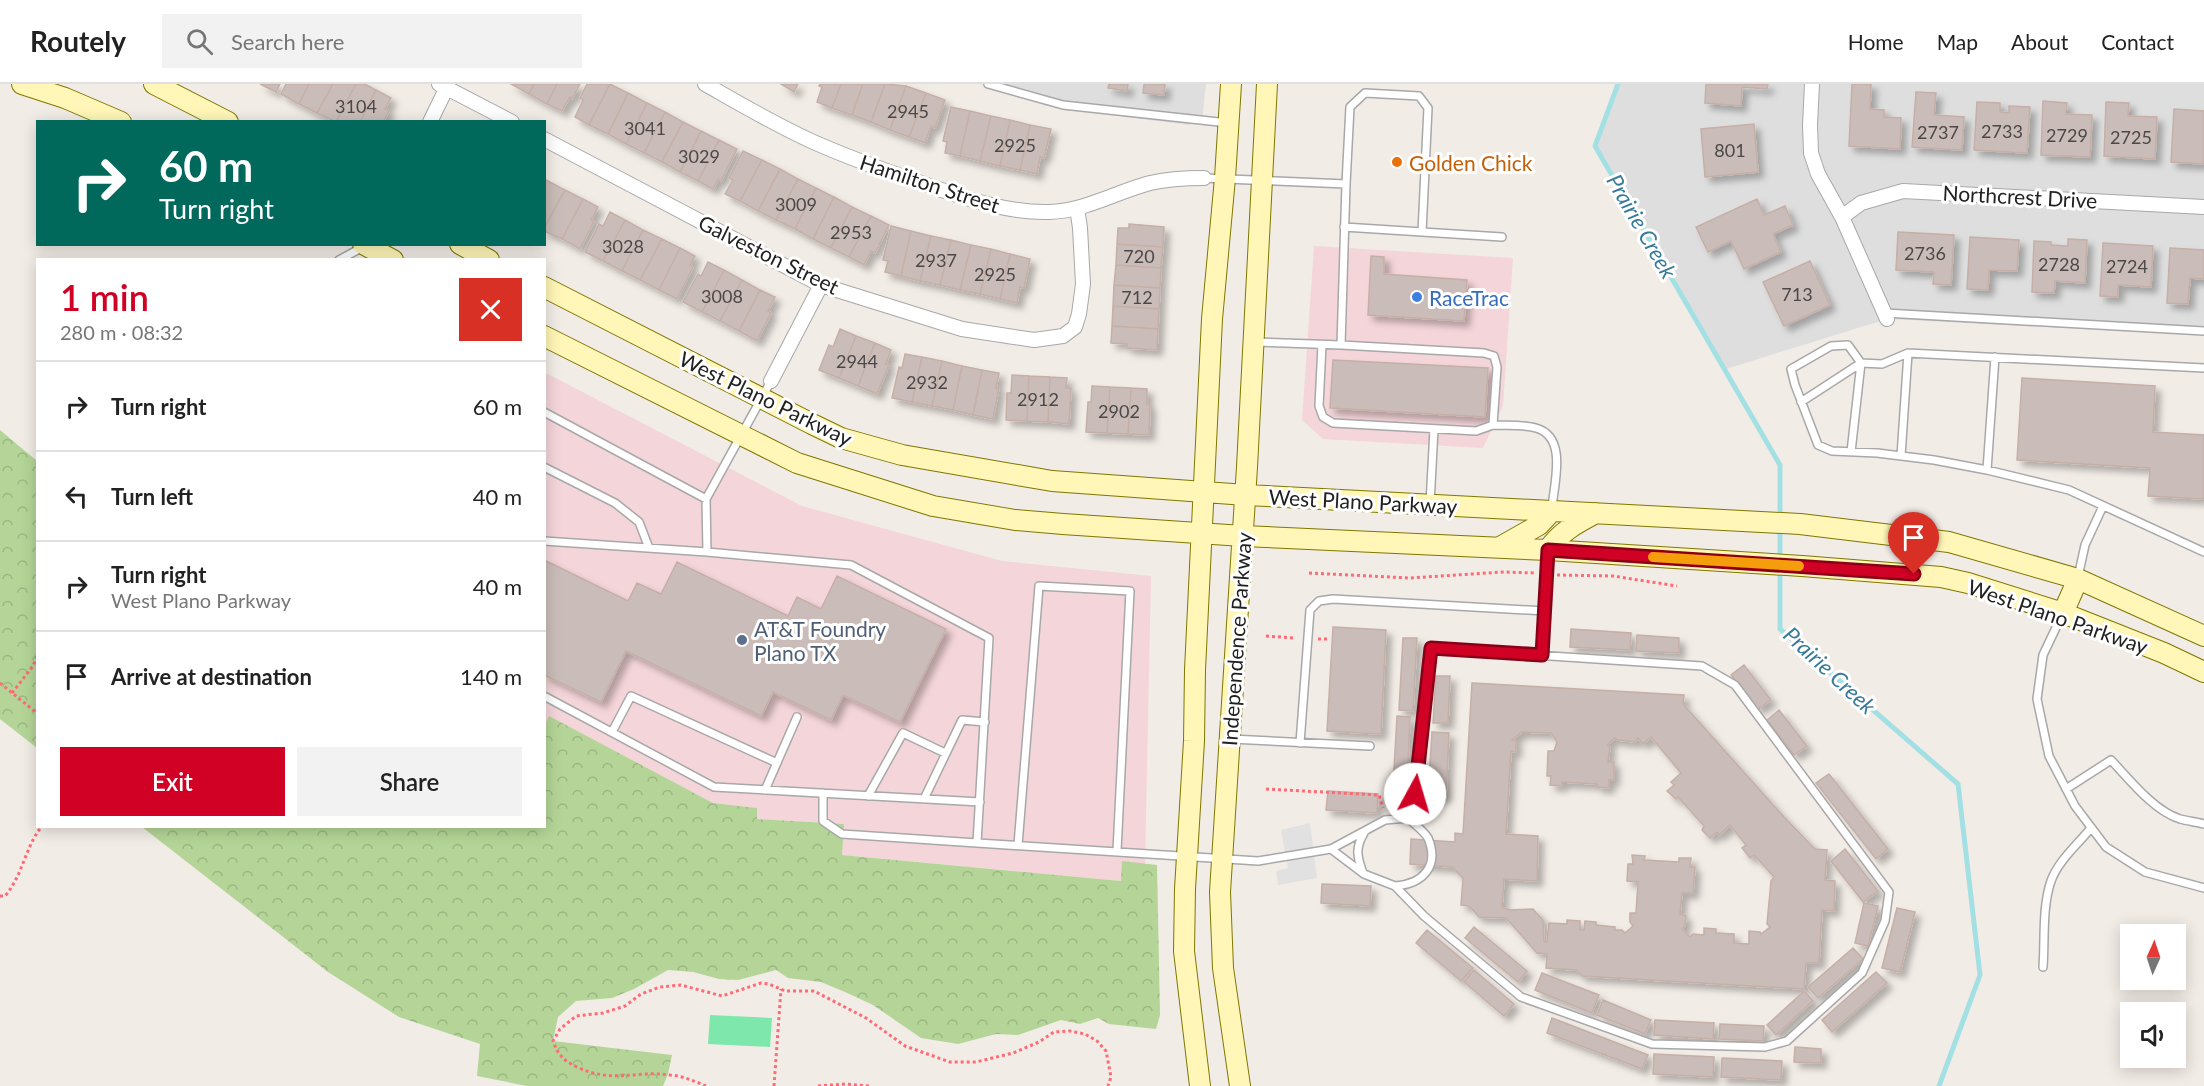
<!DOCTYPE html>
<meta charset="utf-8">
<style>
body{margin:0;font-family:Lato,sans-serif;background:#f2f2f2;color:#222;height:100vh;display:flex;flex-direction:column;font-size:22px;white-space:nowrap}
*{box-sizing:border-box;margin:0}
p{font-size:20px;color:#767676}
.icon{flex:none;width:33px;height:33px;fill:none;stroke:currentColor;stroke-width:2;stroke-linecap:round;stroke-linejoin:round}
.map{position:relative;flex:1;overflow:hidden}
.panel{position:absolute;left:36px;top:174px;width:510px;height:570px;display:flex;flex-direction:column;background:#fff;border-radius:0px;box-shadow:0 3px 15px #0003}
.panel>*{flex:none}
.guide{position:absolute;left:36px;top:36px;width:510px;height:126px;border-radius:0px;box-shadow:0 3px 15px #0003;background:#00695c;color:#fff;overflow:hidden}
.needle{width:39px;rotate:3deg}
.buttons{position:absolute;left:2120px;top:840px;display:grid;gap:12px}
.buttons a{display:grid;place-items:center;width:66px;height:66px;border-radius:0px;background:#fff;box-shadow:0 3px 15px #0003;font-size:30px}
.pin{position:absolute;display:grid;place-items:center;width:51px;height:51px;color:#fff;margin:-62px -26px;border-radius:50% 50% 50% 0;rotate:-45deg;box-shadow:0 0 6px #0007}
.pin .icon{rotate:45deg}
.me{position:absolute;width:66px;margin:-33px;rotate:6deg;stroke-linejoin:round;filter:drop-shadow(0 0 4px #0008)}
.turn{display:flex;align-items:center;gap:21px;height:126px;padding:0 24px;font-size:27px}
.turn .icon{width:78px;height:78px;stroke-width:2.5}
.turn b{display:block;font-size:42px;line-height:51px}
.round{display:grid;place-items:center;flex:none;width:63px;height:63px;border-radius:0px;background:#f2f2f2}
.headline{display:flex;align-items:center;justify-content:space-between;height:102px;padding:0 24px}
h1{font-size:36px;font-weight:600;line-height:45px;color:#d10025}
.button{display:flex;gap:12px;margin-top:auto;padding:12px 24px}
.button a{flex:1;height:69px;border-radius:0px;background:#d10025;color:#fff;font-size:24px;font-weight:600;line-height:69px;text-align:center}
.button a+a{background:#f2f2f2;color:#222}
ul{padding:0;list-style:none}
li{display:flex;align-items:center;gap:18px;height:90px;padding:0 24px;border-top:2px solid #e0e0e0}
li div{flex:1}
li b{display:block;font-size:22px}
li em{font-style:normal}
header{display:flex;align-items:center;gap:36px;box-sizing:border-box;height:84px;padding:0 30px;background:#fff;border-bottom:2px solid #e0e0e0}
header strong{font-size:28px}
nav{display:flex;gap:33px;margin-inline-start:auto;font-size:21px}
.search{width:420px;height:54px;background:#f2f2f2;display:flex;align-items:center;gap:15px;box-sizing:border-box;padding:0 21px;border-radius:0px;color:#767676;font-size:22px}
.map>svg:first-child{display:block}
</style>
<header>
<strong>Routely</strong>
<div class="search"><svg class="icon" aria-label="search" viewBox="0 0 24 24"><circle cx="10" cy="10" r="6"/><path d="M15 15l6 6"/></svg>Search here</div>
<nav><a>Home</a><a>Map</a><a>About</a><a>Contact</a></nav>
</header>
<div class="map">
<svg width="2204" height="1002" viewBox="0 0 2204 1002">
<defs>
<pattern id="forest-crowns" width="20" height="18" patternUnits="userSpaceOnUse" patternTransform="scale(1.5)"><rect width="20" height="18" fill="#b4d597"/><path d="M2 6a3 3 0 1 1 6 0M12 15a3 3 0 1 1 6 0" fill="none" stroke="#9ab782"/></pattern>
<filter id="shadow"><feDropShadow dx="5.5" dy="5.5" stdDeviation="3" flood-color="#0004"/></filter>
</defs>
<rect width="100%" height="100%" fill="#f2ece6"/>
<!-- residential -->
<path fill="#dfdede" d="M984,0H1206L1202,38L1191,37L1190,41L1124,33L1064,22Z
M1618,0H2204V251L1887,235L1726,285L1595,62Z"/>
<!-- commercial -->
<path fill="#f4d5d9" d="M1314,162L1513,174L1503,322L1483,364L1323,355L1302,336Z
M544,288L802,422L1002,477L1151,492L1145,780L1122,778V797L842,771L843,740L757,735V724L713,719L550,633L545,643Z"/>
<!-- forest -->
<path fill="url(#forest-crowns)" d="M0,346L37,377V664L0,635Z
M549,632L713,719L757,724V735L844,740L842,771L1121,797L1122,777L1157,781L1160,931L1156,945L1109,940L1098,934L1080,940L1061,936L1018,951L996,950L958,960L921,954L873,921L845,908L821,898L788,894L776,886L738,896L719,895L693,888L668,886L634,905L612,914L576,917L558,933L553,957L672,971L668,990L663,1002H527L477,992L480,960L399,933L328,888L142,743L544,742V643Z"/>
<!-- pitch -->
<path fill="#7ee8ac" d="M710,931L772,934L770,963L708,960Z"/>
<!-- parking -->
<path fill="#e1e1e1" d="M1310,739L1317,794L1278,801L1276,787L1288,784L1281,746Z"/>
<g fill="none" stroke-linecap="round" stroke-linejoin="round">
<!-- stream -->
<path stroke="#a3e0e3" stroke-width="5" d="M1618,0L1595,62L1780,381V475
M1780,485V545L1958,700L1980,891L1939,1002"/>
</g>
<!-- building -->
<path fill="#cabdb9" stroke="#c5afa7" stroke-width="1.5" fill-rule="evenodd" filter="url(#shadow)" d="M260,0H280L276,8Z
M286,0H309L299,20L281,10Z
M309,0H333L317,29L299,20Z
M333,0H356L336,38L317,29Z
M356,0H365L376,6L360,38H336Z
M511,0H534L529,10Z
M534,0H557L547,20L529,10Z
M557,0H580L572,15L570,13L562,27L547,20Z
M587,0H610L589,41L575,33L583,16L580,14Z
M610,0L628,9L608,50L589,41Z
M781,0H798L794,8Z
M820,0H841L832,24L817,18L822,3L819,2Z
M841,0H863L852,31L832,24Z
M863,0H885L871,38L852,31Z
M885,0L906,2L890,46L871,38Z
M1109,0H1128L1127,7L1108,4Z
M1144,0H1165L1164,11L1143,9Z
M1706,0H1768L1767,5L1742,3L1741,22L1705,19Z
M1852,0H1871L1870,25L1884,26V33L1901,34L1900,65L1849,62Z
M906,2L926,9L909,53L890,46Z
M376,6L391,14L385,25L389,27L383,38H360Z
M1916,8L1936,9L1934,31L1964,33L1962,66L1912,63Z
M628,9L647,19L626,60L608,50Z
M926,9L945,16L935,44L931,42L925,59L909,53Z
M2043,17L2067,19L2066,30L2092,31L2090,73L2041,71Z
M1977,18L2000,19V28L2009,29V22L2030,23L2027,69L1974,66Z
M2106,18L2129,19L2128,32L2157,33L2155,75L2104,72Z
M647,19L665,28L644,69L626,60Z
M951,23L970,27L960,72L945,69L947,58L943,57Z
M2174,25L2204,27V80L2171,78Z
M970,27L991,32L980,77L960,72Z
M665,28L683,38L662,78L644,69Z
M991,32L1010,36L1000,82L980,77Z
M1010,36L1030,41L1020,86L1000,82Z
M683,38L701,47L680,88L662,78Z
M1754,40L1758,88L1705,93L1701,45Z
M1030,41L1051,45L1044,74L1040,73L1037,90L1020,86Z
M701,47L719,56L698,97L680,88Z
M719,56L737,65L721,97L718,95L713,105L698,97Z
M743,67L762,76L740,117L725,110L733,96L729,94Z
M762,76L780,85L758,127L740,117Z
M780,85L798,95L776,136L758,127Z
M798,95L816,104L795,145L776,136Z
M546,96L565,106L544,144V100Z
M816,104L834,113L813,155L795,145Z
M565,106L583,115L562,155L544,147V144Z
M834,113L852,123L831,164L813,155Z
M583,115L598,123L591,136L594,137L580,165L562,155Z
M1757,115L1764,131L1785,122L1793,141L1773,150L1781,168L1744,185L1731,157L1708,168L1696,143Z
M852,123L871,132L849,173L831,164Z
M610,128L625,136L603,177L585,168L599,140L603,142Z
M871,132L889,141L875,169L871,167L864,181L849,173Z
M625,136L643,146L622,187L603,177Z
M1129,140L1164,143L1163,163L1117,160L1118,144H1129Z
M891,142L911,147L901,192L885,188L888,177L883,176Z
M643,146L662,155L640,196L622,187Z
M911,147L931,152L920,197L901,192Z
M1898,148L1954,151L1951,201L1933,200L1934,188L1896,186Z
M931,152L951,156L940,201L920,197Z
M1970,153L2019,156L2017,187L1989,186L1988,206L1967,205Z
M662,155L680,164L659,206L640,196Z
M2068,155L2087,156L2085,199L2055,197L2054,209L2032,208L2034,157L2051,158V161L2068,162Z
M951,156L971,161L960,206L940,201Z
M2103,159L2153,162L2151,203L2118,201V213L2100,212Z
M1117,160L1163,163L1161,184L1116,181Z
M971,161L991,165L980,210L960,206Z
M680,164L695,172L690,181L693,183L677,215L659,206Z
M2170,164L2204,166V195L2190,194L2188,220L2167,219Z
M991,165L1010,170L1000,215L980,210Z
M1010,170L1030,175L1024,204L1020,203L1017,219L1000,215Z
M1371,172L1384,173V190L1467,196L1464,237L1368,231Z
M1810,177L1830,221L1784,242L1763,198Z
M708,178L724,186L702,228L683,218L698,190L701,192Z
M1116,181L1161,184L1160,204L1114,201Z
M724,186L742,196L720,237L702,228Z
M742,196L760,206L739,247L720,237Z
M1114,201L1160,204L1159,225L1113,222Z
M760,206L775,213L768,227L771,229L757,257L739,247Z
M1113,222L1159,225L1158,245L1112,242Z
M1112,242L1158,245L1157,266L1127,264V260L1111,259Z
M840,245L856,252L839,294L819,286L829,261L833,263Z
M856,252L875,259L858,302L839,294Z
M875,259L891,266L886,280L889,281L877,310L858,302Z
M905,270L922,273L912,318L892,314L899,283L902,284Z
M922,273L942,277L932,322L912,318Z
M1333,276L1488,284L1485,333L1330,324Z
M942,277L962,282L953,326L932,322Z
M962,282L982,286L973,331L953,326Z
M982,286L999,289L996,304H999L993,335L973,331Z
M1012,291L1029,292L1027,337L1006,336L1007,309H1011Z
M1029,292L1050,293L1048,338L1027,337Z
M1050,293L1067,294L1066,304H1071L1069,340L1048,338Z
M2022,294L2155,302L2153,348L2204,351V415L2148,412L2150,384L2017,376Z
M1092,302L1110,303L1107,349L1086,348L1088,318H1091Z
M1110,303L1131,304L1128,350L1107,349Z
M1131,304L1147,305V320L1150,321L1149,351L1128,350Z
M544,476L628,517L637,499L661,510L677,478L788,532L797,513L821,525L837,492L946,545L900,638L843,611L831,636L773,608L761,632L626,567L601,618L544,591Z
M1333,543L1386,546L1381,650L1327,647Z
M1571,545L1631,549L1630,566L1570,563Z
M1637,551L1679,554V569L1636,567Z
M1403,554H1417L1413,627L1399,626Z
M1744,581L1771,616L1758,625L1731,591Z
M1436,592H1450L1448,639H1433Z
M1472,599L1684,611L1683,620L1784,733L1815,765L1827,766L1825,796L1835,797L1834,827L1822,826L1819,879H1806L1804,905L1582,892L1576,886L1546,884L1547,870L1537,869L1506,834L1479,833L1469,822L1461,821L1463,794L1452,783L1410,780L1411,755L1455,758V749L1463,750ZM1522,648L1551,649L1557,658L1554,667H1548L1547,692H1551L1550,701L1562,702V698L1597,700V703L1609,704V696H1614V678H1608L1610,663L1607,661L1615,654L1618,656L1635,658L1638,654L1643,660L1651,653L1681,689L1671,698L1674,701L1667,707L1676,715L1678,713L1704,742L1702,746L1710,754L1717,748L1719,751L1730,741L1746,761L1742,764L1750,774L1754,771L1774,793L1771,797L1767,840L1770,843L1761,850L1760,848L1749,847V860L1734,859V850L1716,849V845L1704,844V851L1693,850L1690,853L1682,845L1685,842L1686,832L1680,830L1682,809H1693L1695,783H1690L1691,774H1679V778L1644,776L1645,772L1632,771L1633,780H1628L1627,797L1638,798L1636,829H1630V838L1633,842L1625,849L1622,846H1615V843L1596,841V838L1585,837L1584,846H1580V837L1567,836V840L1549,839L1547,858H1544L1543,836L1533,825L1510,826L1502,823L1504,795L1537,797L1538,752L1506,750L1511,667L1516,668V657L1512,656Z
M1779,626L1807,662L1794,671L1767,636Z
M1397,632L1410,633L1407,705L1393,704Z
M1432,648L1449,649L1446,713L1428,712Z
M1829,690L1888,765L1876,775L1816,699Z
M1328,707L1378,710L1377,729L1326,726Z
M1845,765L1878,807L1863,818L1831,777Z
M1322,800L1371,802L1370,822L1321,819Z
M1864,819L1878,822L1868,862L1855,859Z
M1897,824L1915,828L1900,888L1882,884Z
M1474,843L1527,887L1518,898L1465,854Z
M1427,846L1473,884L1461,897L1416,859Z
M1853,864L1863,875L1818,914L1808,903Z
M1474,886L1514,920L1504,932L1464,898Z
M1876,888L1887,899L1832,948L1822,936Z
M1542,889L1599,911L1592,929L1535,906Z
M1804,907L1813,917L1776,951L1767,941Z
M1603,916L1651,936L1645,950L1597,931Z
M1552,934L1648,971L1642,985L1547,949Z
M1655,936L1714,939L1713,955L1654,951Z
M1720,940L1764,942L1763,957L1719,955Z
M1795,963L1821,965V979L1794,978Z
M1654,970L1714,973L1713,993L1653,990Z
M1722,974L1782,977L1781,996L1721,993Z"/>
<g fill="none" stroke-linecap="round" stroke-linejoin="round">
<!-- service casing -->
<g stroke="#a8a8a8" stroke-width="10">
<path id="service" d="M988,0L1063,21L1228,39
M1204,94L1346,100L1341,261L1254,258
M1344,143L1422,148L1428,24L1419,12L1365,9L1350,23L1346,100
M1422,148L1502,153
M339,176L363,163
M1885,229L2204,247
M1322,261L1319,322L1323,333L1333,339L1476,347L1493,341
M1341,261L1484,269L1494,272L1497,283L1493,341C1506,342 1523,340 1536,344C1568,353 1554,399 1552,424
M2204,284L1908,269L1882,280L1861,279L1848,261L1831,262L1791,285L1795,301L1818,361L1832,367L1877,369L1934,376L1987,386L2069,406L2204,468
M771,297L706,415L707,468L851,481L989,554L977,759L1258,777L1331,765L1385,736L1408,734L1415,710L1431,564L1702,582L1735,601L1889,808L1885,837L1862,889L1787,957L1765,963L1652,960L1521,913L1424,832L1395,802L1364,790L1331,765
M1801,318L1861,279L1851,368
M544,328L706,415
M1901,372L1908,269
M544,383L615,419L639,438L649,464
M1987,386L1995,273
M1430,420L1434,345
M544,457L707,468
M2078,493L2085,461L2103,422
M2062,531L2043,571L2037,615L2049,672L2075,722L2106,763L2145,788L2204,804
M1542,571L1548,469
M544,612L714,703L980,718
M612,648L631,612L777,679
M1231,655L1370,662
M1300,659L1310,526L1319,517L1333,515L1545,527
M2066,705L2111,676C2130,696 2154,727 2180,735C2188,737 2196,738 2204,740
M765,706L797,633
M823,709V737L842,750L977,759
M868,712L903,649L945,669
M924,715L962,636L985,638
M1018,761L1039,502L1130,507L1117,767
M1363,789C1357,773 1355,764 1364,749
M1395,802C1422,800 1440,783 1428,754C1424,747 1414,740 1408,734
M2043,883C2045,856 2042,823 2051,797C2058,777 2078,760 2091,744"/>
</g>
<!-- minor casing -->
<g stroke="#a8a8a8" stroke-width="16">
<path id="minor" d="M439,0L512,38
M705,0C742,21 779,43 818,60C855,76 894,90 933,103C970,116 1010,129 1049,128C1085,127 1116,108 1150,99C1167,95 1186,94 1204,94
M1812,0L1810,41L1811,69L1818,90L1842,133L1887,235
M430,38L447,3
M544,55L821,201L962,245L1034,256L1063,252L1075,243L1079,230L1083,200L1080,144L1077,124
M1842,133L1861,119L1903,107L2204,123
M771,297L821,201"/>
</g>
<!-- secondary casing -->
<g stroke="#7f7700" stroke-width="22">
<path id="secondary" d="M22,0L65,14L121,38
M154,0L228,38
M363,160L393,176
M460,160L489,176
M544,203L812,340L841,354L902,371L1052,397L1246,411L1800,440L1949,458L2078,495L2204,552
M544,252L797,379L933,422L1015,436L1063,440L1243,452L1548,466L1802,482L1941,493L1968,499L2063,529L2164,569L2204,588
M1500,463L1539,441L1552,427
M1548,466C1560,448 1577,439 1596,429
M2063,529L2078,495
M1200,1002L1184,867L1185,805L1194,657L1195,586L1212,235L1225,94L1231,0
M1240,1002L1223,884L1220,808L1247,383L1267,0"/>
</g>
<!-- path -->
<path stroke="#ff6a76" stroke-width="3" stroke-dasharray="3 3" stroke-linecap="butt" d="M1309,489L1410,494L1503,488L1535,489
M1557,491L1613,492L1677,502
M1266,552L1294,554
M1318,555H1329
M0,599L38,630
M12,609L33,582L38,570
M1266,705L1379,711L1383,724
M0,812H5C23,791 25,763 42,742
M706,1002C694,997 683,992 670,991C635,986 613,1000 577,983C564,977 558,971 553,957L560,945L576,932L603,929L625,922L641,910L660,903L681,901L722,912L761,899L769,900L785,907H814L866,934L905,962L950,978H976L1013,969L1039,958L1054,948L1070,947L1085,950L1097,957L1106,967L1111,993L1108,1002
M774,1002L781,905
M818,1002L845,1000L869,1002"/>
<!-- service -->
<use href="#service" stroke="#fff" stroke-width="7"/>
<!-- minor -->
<use href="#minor" stroke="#fff" stroke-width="14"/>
<!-- secondary -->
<use href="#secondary" stroke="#fff6b7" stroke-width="20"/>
</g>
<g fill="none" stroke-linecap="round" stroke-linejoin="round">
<!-- route casing -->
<g stroke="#880018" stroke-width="15">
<path id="route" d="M1415,710L1431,564L1542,571L1548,466L1914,490"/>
</g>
<!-- route -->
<use href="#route" stroke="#d10025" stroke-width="10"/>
<!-- slow -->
<path stroke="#f59e0b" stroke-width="10" d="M1653,473L1799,482"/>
</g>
<!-- markers -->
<circle fill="#e8710a" stroke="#fff" stroke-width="2" cx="1397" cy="78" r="6"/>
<circle fill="#3f7fe0" stroke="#fff" stroke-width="2" cx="1417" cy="213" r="6"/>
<circle fill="#5c6f8a" stroke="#fff" stroke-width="2" cx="742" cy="556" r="6"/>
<g text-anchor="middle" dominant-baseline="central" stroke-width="6" stroke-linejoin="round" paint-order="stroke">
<!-- number labels -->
<g font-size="18" fill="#4b4847">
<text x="356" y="22">3104</text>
<text x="908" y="27">2945</text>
<text x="645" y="44">3041</text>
<text x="2002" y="47">2733</text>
<text x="1938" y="48">2737</text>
<text x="2067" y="51">2729</text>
<text x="2131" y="53">2725</text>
<text x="1015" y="61">2925</text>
<text x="1730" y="66">801</text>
<text x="699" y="72">3029</text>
<text x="796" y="120">3009</text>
<text x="851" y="148">2953</text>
<text x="623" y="162">3028</text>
<text x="1925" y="169">2736</text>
<text x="1139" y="172">720</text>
<text x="936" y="176">2937</text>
<text x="2059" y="180">2728</text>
<text x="2127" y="182">2724</text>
<text x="995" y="190">2925</text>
<text x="1797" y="210">713</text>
<text x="722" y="212">3008</text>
<text x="1137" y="213">712</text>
<text x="857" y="277">2944</text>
<text x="927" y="298">2932</text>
<text x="1038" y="315">2912</text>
<text x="1119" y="327">2902</text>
</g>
<!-- food labels -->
<g font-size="21" fill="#c56008" stroke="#fff" text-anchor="start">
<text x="1409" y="78">Golden Chick</text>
</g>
<!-- street labels -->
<g font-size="21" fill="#212121" stroke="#fff">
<text transform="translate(930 99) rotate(18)">Hamilton Street</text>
<text transform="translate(2020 112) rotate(3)">Northcrest Drive</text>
<text transform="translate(769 170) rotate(26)">Galveston Street</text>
<text transform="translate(766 314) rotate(26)">West Plano Parkway</text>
<text transform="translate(1363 417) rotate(3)">West Plano Parkway</text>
<text transform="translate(2058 532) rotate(19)">West Plano Parkway</text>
<text transform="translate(1236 555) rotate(-86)">Independence Parkway</text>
</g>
<!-- shop labels -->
<g font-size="21" fill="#366cbe" stroke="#fff" text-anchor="start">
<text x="1429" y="213">RaceTrac</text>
</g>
<!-- service labels -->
<g font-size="21" fill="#4e5e75" stroke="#fff" text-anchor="start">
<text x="754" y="544">AT&amp;T Foundry<tspan x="754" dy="24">Plano TX</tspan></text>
</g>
<!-- water labels -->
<g font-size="22" font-style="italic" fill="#387a99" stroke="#fff">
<text transform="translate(1642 142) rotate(60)">Prairie Creek</text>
<text transform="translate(1830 586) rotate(43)">Prairie Creek</text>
</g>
</g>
</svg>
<div class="buttons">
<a><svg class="needle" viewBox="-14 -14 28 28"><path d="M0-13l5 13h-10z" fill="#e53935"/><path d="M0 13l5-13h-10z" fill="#767676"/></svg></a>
<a><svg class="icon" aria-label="sound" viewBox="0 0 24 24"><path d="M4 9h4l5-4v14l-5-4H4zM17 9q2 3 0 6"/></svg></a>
</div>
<div class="pin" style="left:1914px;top:490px;background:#d93025"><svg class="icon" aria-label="arrive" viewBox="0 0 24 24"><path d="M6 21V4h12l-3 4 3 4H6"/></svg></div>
<svg class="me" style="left:1415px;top:710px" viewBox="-20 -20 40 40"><circle r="19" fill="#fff"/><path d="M0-13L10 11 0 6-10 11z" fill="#d10025"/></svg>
<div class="guide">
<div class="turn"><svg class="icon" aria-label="right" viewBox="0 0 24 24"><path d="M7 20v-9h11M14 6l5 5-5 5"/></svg><div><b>60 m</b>Turn right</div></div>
</div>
<section class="panel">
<div class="headline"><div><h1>1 min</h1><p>280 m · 08:32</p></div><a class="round" style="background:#d93025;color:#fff"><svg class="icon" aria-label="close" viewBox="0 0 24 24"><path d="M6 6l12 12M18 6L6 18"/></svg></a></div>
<ul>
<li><svg class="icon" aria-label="right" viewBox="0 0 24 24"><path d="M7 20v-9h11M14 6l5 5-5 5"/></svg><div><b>Turn right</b></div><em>60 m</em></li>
<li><svg class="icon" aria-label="left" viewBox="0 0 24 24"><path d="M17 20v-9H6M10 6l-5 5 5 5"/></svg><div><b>Turn left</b></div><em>40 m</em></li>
<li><svg class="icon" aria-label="right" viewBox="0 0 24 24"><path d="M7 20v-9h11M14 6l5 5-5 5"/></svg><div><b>Turn right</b><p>West Plano Parkway</p></div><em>40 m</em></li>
<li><svg class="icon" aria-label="arrive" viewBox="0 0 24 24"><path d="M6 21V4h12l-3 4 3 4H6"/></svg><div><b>Arrive at destination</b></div><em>140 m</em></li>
</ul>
<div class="button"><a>Exit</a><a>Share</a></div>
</section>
</div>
